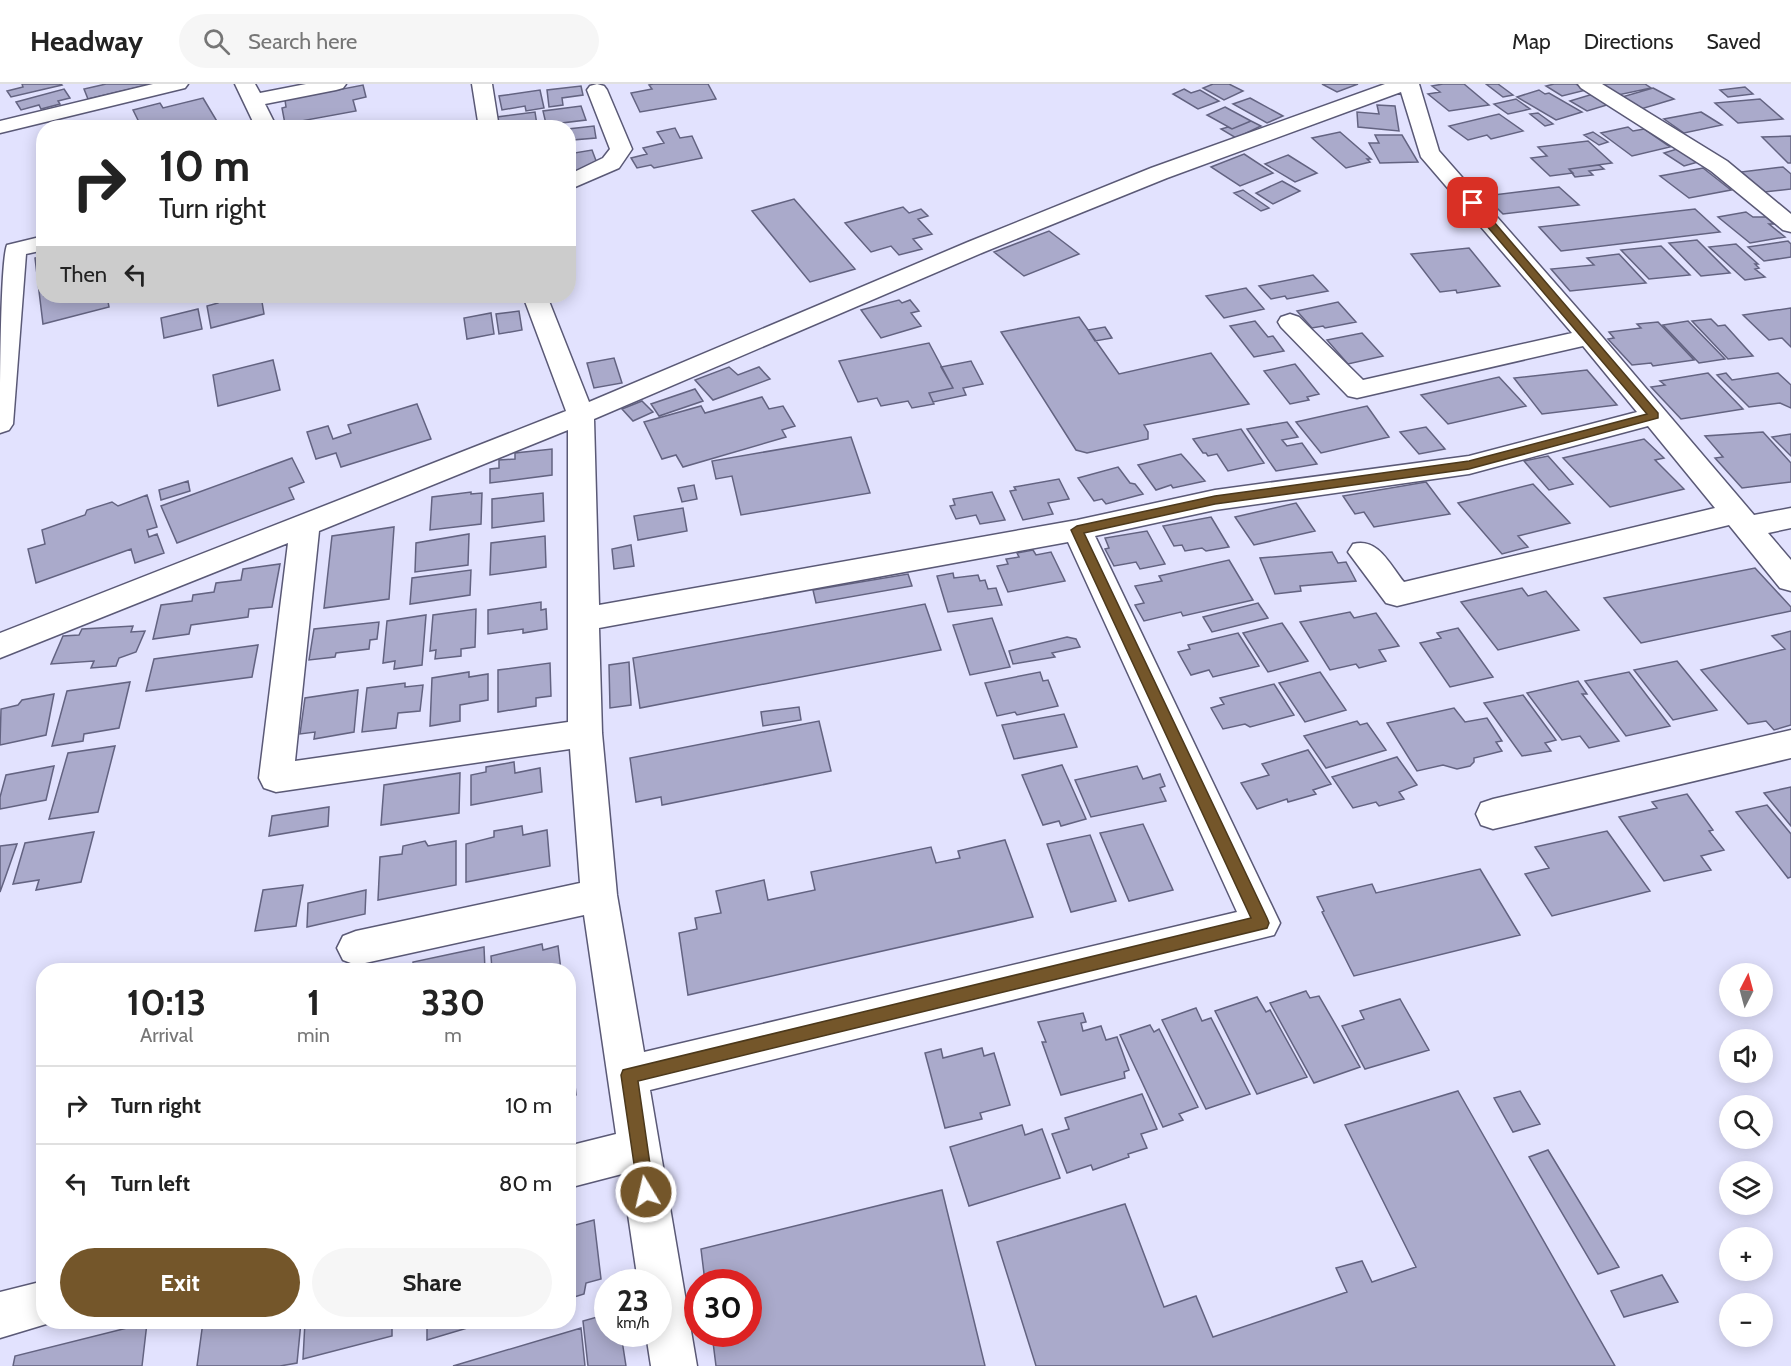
<!DOCTYPE html>
<meta charset="utf-8">
<style>
body{margin:0;font-family:Cabin,sans-serif;background:#f6f6f6;color:#222;height:100vh;display:flex;flex-direction:column;font-size:22px;white-space:nowrap}
*{box-sizing:border-box;margin:0}
p{font-size:20px;color:#767676}
.icon{flex:none;width:33px;height:33px;fill:none;stroke:currentColor;stroke-width:2;stroke-linecap:round;stroke-linejoin:round}
.map{position:relative;flex:1;overflow:hidden}
.sheet{position:absolute;left:36px;top:879px;width:540px;height:366px;display:flex;flex-direction:column;background:#fff;border-radius:24px;box-shadow:0 3px 15px #0003}
.sheet>*{flex:none}
.top-card{position:absolute;left:36px;top:36px;width:540px;height:183px;border-radius:24px;box-shadow:0 3px 15px #0003;background:#fff;color:#222;overflow:hidden}
.needle{width:39px;rotate:6deg}
.controls{position:absolute;left:1719px;top:879px;display:grid;gap:12px}
.controls a{display:grid;place-items:center;width:54px;height:54px;border-radius:50%;background:#fff;box-shadow:0 3px 15px #0003;font-size:30px}
.speed{position:absolute;left:594px;top:1185px;display:flex;gap:12px;font-size:30px;font-weight:700;text-align:center}
.speed>*{display:grid;place-content:center;width:78px;height:78px;border-radius:50%;background:#fff;box-shadow:0 3px 15px #0003;line-height:1}
.speed small{font-size:15px;font-weight:400}
.speed .limit{border:9px solid #d22;background:#fff;color:#111}
.pin{position:absolute;display:grid;place-items:center;width:51px;height:51px;color:#fff;margin:-26px;border-radius:12px;box-shadow:0 3px 9px #0006}
.me{position:absolute;width:66px;margin:-33px;rotate:351deg;stroke-linejoin:round;filter:drop-shadow(0 0 4px #0008)}
.turn{display:flex;align-items:center;gap:21px;height:126px;padding:0 24px;font-size:27px}
.turn .icon{width:78px;height:78px;stroke-width:2.5}
.turn b{display:block;font-size:42px;line-height:51px}
.then{display:flex;align-items:center;height:57px;padding:0 24px;background:#0003;gap:12px;font-size:22px}
.eta{display:flex;justify-content:space-evenly;align-items:center;height:102px;text-align:center}
.eta b{font-size:36px;font-weight:700;line-height:42px}
.action{display:flex;gap:12px;margin-top:auto;padding:12px 24px}
.action a{flex:1;height:69px;border-radius:36px;background:#74562a;color:#fff;font-size:24px;font-weight:700;line-height:69px;text-align:center}
.action a+a{background:#f6f6f6;color:#222}
ul{padding:0;list-style:none}
li{display:flex;align-items:center;gap:18px;height:78px;padding:0 24px;border-top:2px solid #e0e0e0}
li div{flex:1}
li b{display:block;font-size:22px}
li em{font-style:normal}
header{display:flex;align-items:center;gap:36px;box-sizing:border-box;height:84px;padding:0 30px;background:#fff;border-bottom:2px solid #e0e0e0}
header strong{font-size:28px}
nav{display:flex;gap:33px;margin-inline-start:auto;font-size:21px}
.search{width:420px;height:54px;background:#f6f6f6;display:flex;align-items:center;gap:15px;box-sizing:border-box;padding:0 21px;border-radius:33px;color:#767676;font-size:22px}
.map>svg:first-child{display:block}
</style>
<header>
<strong>Headway</strong>
<div class="search"><svg class="icon" aria-label="search" viewBox="0 0 24 24"><circle cx="10" cy="10" r="6"/><path d="M15 15l6 6"/></svg>Search here</div>
<nav><a>Map</a><a>Directions</a><a>Saved</a></nav>
</header>
<div class="map">
<svg width="1791" height="1282" viewBox="0 0 1791 1282">
<rect width="100%" height="100%" fill="#e2e2fe"/>
<!-- building -->
<path fill="#aaaacb" stroke="#636381" stroke-width="1.5" d="M22,0H61L62,1L11,13L7,7L23,3Z
M106,0H152L88,15L84,5Z
M708,0L716,15L640,28L631,9L652,5L649,1L653,0Z
M1213,0H1229L1243,7L1224,16L1203,4Z
M1322,0H1358L1337,8Z
M1443,0H1464L1489,21L1449,27L1428,10L1440,8L1432,2Z
M1486,0H1498L1513,11L1503,13Z
M1554,0H1576L1586,6L1562,12L1546,2Z
M1601,0H1645L1651,4L1618,11Z
M363,1L366,13L353,16L356,27L285,40L282,24L286,23L285,16Z
M581,2L583,11L562,14L563,21L549,23L547,6Z
M1745,3L1753,10L1728,13L1720,6Z
M1653,4L1674,15L1641,25L1622,13Z
M64,5L70,14L58,17L60,20L41,25L39,21L21,26L16,18Z
M1184,5L1191,9L1200,6L1219,17L1198,25L1173,10Z
M540,6L544,24L526,27L525,22L502,26L499,12Z
M1539,6L1545,10L1549,9L1582,28L1556,36L1517,13Z
M1593,10L1610,20L1587,27L1570,17Z
M203,14L221,44H142L133,26L160,19L163,24Z
M1250,14L1283,32L1267,39L1233,20Z
M1516,15L1530,25L1508,30L1494,20Z
M1760,15L1783,35L1738,39L1715,19Z
M1377,21L1395,22L1399,47L1358,43L1357,28L1379,30Z
M581,22L586,36L562,39L563,43L547,44L543,27Z
M1225,23L1251,37L1232,45L1207,31Z
M535,28L537,41L498,44L497,33Z
M1701,28L1722,41L1684,49L1664,35Z
M1538,29L1553,40L1545,42L1530,30Z
M1499,30L1523,47L1491,55L1487,51L1468,56L1449,42Z
M1251,37L1261,42L1236,54L1221,45L1228,43L1232,45Z
M594,42L596,54L573,56L575,65H568V45Z
M1628,43L1633,47L1644,45L1670,63L1632,72L1601,49Z
M675,44L680,54L692,52L702,74L654,84L651,81L637,84L631,74L647,70L643,64L664,59L657,48Z
M1340,48L1371,75H1367L1370,78L1346,84L1312,54Z
M1593,48L1608,58L1599,61L1584,51Z
M1375,51H1402L1418,78L1380,79L1369,59H1379Z
M1791,52V79H1788L1762,53Z
M1588,57L1612,79L1569,85L1573,89L1550,92L1531,74L1547,72L1538,63Z
M1677,65L1698,78L1684,82L1664,69Z
M592,66L598,82L570,88L568,70Z
M1244,70L1273,89L1240,102L1211,83Z
M1288,71L1317,89L1295,98L1265,80Z
M1599,81L1604,85L1589,87L1593,91L1575,93L1569,85Z
M1783,83L1791,90V105L1764,108L1741,88Z
M1703,84L1731,106L1689,114L1660,92Z
M1282,97L1300,107L1273,120L1256,109Z
M1559,103L1579,121L1503,130L1485,112Z
M1243,106L1269,124L1261,127L1234,109Z
M794,115L855,185L810,198L752,127Z
M903,123L909,129L921,125L928,132L918,135L932,150L913,155L922,165L899,171L891,162L871,168L845,139Z
M1695,125L1720,148L1561,167L1539,143Z
M1746,128L1753,133H1766L1774,140H1769L1785,153L1750,159L1718,133Z
M1049,147L1079,170L1024,192L994,168Z
M1697,156L1730,189L1701,192L1669,159Z
M1788,157L1791,160V173L1764,177L1748,163Z
M1736,160L1758,180H1755L1759,184L1755,185L1765,193L1745,196L1709,163Z
M1661,162L1690,191L1649,195L1621,166Z
M1469,164L1500,202L1457,209L1456,206L1440,208L1411,170Z
M1619,170L1646,199L1570,207L1551,185L1594,181L1587,174Z
M44,172V212H107L109,223L43,240L35,174Z
M1313,191L1328,207L1287,215L1285,212L1271,215L1259,202Z
M1246,204L1264,225L1224,234L1206,212Z
M217,212H261L264,230L211,244L207,222L218,219Z
M899,216L902,219L910,216L919,227L911,229L921,242L881,254L861,226Z
M1338,218L1356,238L1325,244L1323,242L1312,244L1297,227Z
M1791,224V263L1782,254L1769,256L1743,231Z
M198,225L202,245L164,254L161,234Z
M519,227L522,246L499,250L496,230Z
M491,229L494,250L467,255L464,234Z
M1079,233L1119,290L1211,269L1249,320L1144,341L1148,348V355L1087,369L1076,366L1001,248Z
M1711,235L1718,242L1725,241L1753,272L1728,275L1692,237Z
M1255,237L1268,253L1273,252L1284,267L1254,273L1230,242Z
M1688,237L1725,275L1699,279L1663,241Z
M1658,238L1694,276L1653,282L1651,279L1632,281L1608,255L1614,254L1609,248L1641,244L1637,240Z
M1105,243L1112,254L1095,257L1088,246Z
M1362,249L1383,272L1348,280L1327,256Z
M929,259L953,304L929,309L934,320L912,324L908,317L881,322L877,314L858,318L839,277Z
M614,274L622,299L594,304L587,279Z
M273,276L280,306L218,322L213,291Z
M971,277L983,300L963,304L966,311L933,318L929,309L953,304L941,283Z
M1295,280L1319,310L1307,313L1309,316L1290,320L1264,287Z
M729,283L738,291L759,283L770,295L713,316L695,296Z
M1587,286L1617,321L1542,330L1514,294Z
M1708,289L1743,325L1681,335L1651,303L1665,301L1660,297Z
M1726,289L1732,296L1778,289L1791,301V324L1780,319L1749,323L1717,291Z
M1499,293L1526,322L1448,340L1421,311Z
M695,305L703,317L659,332L651,320Z
M762,313L769,325L783,322L795,342L782,346L786,353L683,383L676,371L662,375L644,338L701,322L705,329Z
M642,317L653,328L633,337L622,325Z
M417,320L431,355L341,383L336,369L316,375L307,348L328,342L333,355L351,349L348,341Z
M1367,322L1389,353L1321,369L1296,338Z
M1287,338L1298,353L1282,356L1287,362L1302,359L1317,380L1276,387L1247,345Z
M1426,343L1445,365L1419,370L1400,348Z
M1241,345L1264,379L1228,387L1217,370L1208,372L1206,369H1203L1193,355Z
M1763,348L1791,379V398L1742,404L1715,374L1723,373L1705,352Z
M1791,350V372L1772,353Z
M851,353L870,409L741,431L732,392L716,395L712,377Z
M1644,355L1664,374L1655,376L1684,405L1610,423L1563,374Z
M552,365V391L490,399V385L499,384V376L515,375V369Z
M1181,370L1205,397L1173,404L1171,401L1156,406L1138,381Z
M1548,372L1573,400L1549,406L1524,377Z
M292,374L304,398L289,404L294,415L177,459L161,422Z
M1118,383L1130,399L1135,400L1143,410L1106,420L1102,415L1094,417L1078,394Z
M1059,395L1069,415L1048,419L1053,430L1023,436L1010,407L1016,406L1014,403Z
M188,397L190,407L161,416L159,406Z
M1426,398L1450,430L1374,443L1364,428L1355,430L1343,412Z
M1533,400L1570,439L1518,452L1528,463L1502,470L1458,419Z
M694,401L697,415L682,418L678,404Z
M471,408V410L482,409L481,440L430,446L432,413Z
M992,408L1005,436L980,440L976,431L956,435L950,422L955,421L953,415Z
M543,409L544,437L492,444V415Z
M147,411L157,443L147,446L149,453L157,450L164,469L135,479L131,465L36,499L28,465L45,460L42,446L85,431L87,426L112,418L118,422Z
M1296,419L1315,447L1254,461L1235,433Z
M683,424L687,447L638,456L634,432Z
M1211,433L1229,463L1206,467L1202,464L1185,467L1182,461L1174,462L1163,442Z
M394,443L389,515L324,524L332,452Z
M1147,447L1165,480L1140,485L1136,478L1114,482L1105,465L1109,464L1105,454Z
M469,450L468,481L415,488L416,459Z
M545,452L546,483L490,491L491,459Z
M631,461L634,482L614,485L612,465Z
M1033,466L1036,471L1051,468L1065,497L1008,508L997,482L1008,480L1006,475L1019,473L1017,469Z
M1332,468L1338,479L1346,478L1356,497L1300,502L1301,507L1275,510L1260,474Z
M1229,476L1253,516L1183,532L1181,528L1144,537L1135,521L1144,519L1135,502L1162,497L1159,492Z
M280,480L272,523L249,525L248,533L191,541L189,550L153,555L161,521L192,517L193,511L214,508L216,499L241,496L243,485Z
M1755,484L1791,523V527L1641,559L1604,514Z
M471,486L470,511L410,520L412,494Z
M953,489L954,494L978,491L980,497L985,496L988,505L996,504L1002,521L948,528L937,492Z
M908,490L912,502L816,519L813,506Z
M1522,504L1528,512L1546,507L1579,546L1498,566L1461,518Z
M541,518V526L546,525L547,545L523,549V545L488,550V526Z
M1258,519L1268,534L1212,548L1203,533Z
M925,520L941,566L640,624L633,574Z
M476,525L475,563L461,565V572L435,575L436,566L430,567L433,531Z
M1350,528L1354,534L1376,529L1399,562L1379,566L1386,577L1359,584L1356,580L1330,586L1300,538Z
M426,531L422,581L394,585L395,577L383,579L387,537Z
M992,534L1010,583L970,591L953,541Z
M379,538L377,555L370,556L369,565L336,569L335,573L309,576L314,545Z
M1282,539L1308,577L1268,588L1243,549Z
M133,542L131,548L145,547L136,568L119,574L116,582L91,584L94,577L51,580L63,552L79,551L82,545Z
M1458,544L1493,593L1450,603L1420,559L1441,554L1437,549Z
M1791,547V641L1774,646L1766,637L1748,640L1701,586L1785,565L1772,552Z
M1238,549L1259,582L1213,593L1209,586L1191,591L1178,568L1190,565L1188,561Z
M1067,553L1076,555L1080,563L1052,569L1055,573L1013,580L1009,567Z
M258,561L252,593L146,607L154,575Z
M1677,577L1717,626L1673,636L1634,586Z
M629,578L631,621L610,624L609,581Z
M550,579L551,612L536,614V622L498,628V586Z
M469,588V593L488,590V616L460,621V637L430,642L432,594Z
M1040,588L1043,597L1048,596L1058,622L1017,631L1015,628L997,632L985,599Z
M1320,588L1346,626L1305,638L1279,599Z
M1629,588L1670,642L1626,652L1585,597Z
M1578,597L1587,610H1582L1619,657L1589,664L1580,652L1562,656L1527,609Z
M130,598L119,644L84,650L83,657L52,662L67,607Z
M405,599V603L423,601L420,627L398,629L396,644L362,648L367,604Z
M1274,600L1294,631L1250,643L1245,640L1223,645L1211,624L1224,620L1220,614Z
M358,606L354,648L314,655L315,648L300,650L305,614Z
M54,610L46,651L0,661L1,625L18,621L22,616Z
M1523,611L1556,656L1545,659L1551,667L1522,672L1484,619Z
M799,623L801,636L763,642L761,628Z
M1454,624L1465,638L1487,634L1502,657L1496,658L1502,667L1474,674V678L1470,682L1457,685L1443,681L1417,687L1387,639Z
M1064,630L1077,663L1014,675L1002,641Z
M819,637L831,687L662,721L661,713L636,718L630,674Z
M1357,637L1360,641L1367,639L1386,666L1326,684L1304,652Z
M115,662L98,728L49,735L68,669Z
M1308,666L1331,700L1313,706L1316,710L1288,718L1287,715L1257,725L1241,699L1269,691L1262,680Z
M1397,673L1417,701L1399,708L1404,715L1379,722L1376,718L1353,724L1332,693Z
M514,678L515,689L540,684L542,708L471,721V691L486,688V683Z
M1062,681L1086,735L1061,742L1059,737L1043,741L1022,691Z
M54,682L46,716L0,725V713L6,691Z
M1137,682L1143,695L1160,690L1165,702L1160,704L1166,717L1091,733L1075,696Z
M460,689L459,729L381,741L384,701Z
M1791,703V742L1764,709Z
M1687,710L1713,746L1709,747L1724,766L1701,772L1711,786L1664,797L1619,733L1657,724L1652,718Z
M1767,721L1791,750V793L1788,794L1736,728Z
M329,723L328,742L269,752L272,732Z
M1143,740L1173,806L1129,817L1100,749Z
M522,742L523,751L547,746L550,782L466,798V760L494,753V747Z
M1607,747L1650,807L1552,832L1525,790L1549,784L1535,763Z
M94,748L81,798L36,806L39,796L13,800L25,759Z
M1090,751L1116,817L1071,828L1047,760Z
M1005,756L1033,833L688,911L679,849L697,845L695,834L721,829L716,807L764,796L768,816L815,806L811,788L931,763L936,779L960,774L958,767Z
M425,757L428,762L456,757V801L378,816L380,773L402,770L403,762Z
M17,760L4,797L0,808V762Z
M1480,785L1520,851L1354,892L1322,828L1324,827L1317,813L1372,800L1376,809Z
M303,801L296,842L255,847L263,806Z
M366,806L365,830L307,843L308,819Z
M542,860L543,866L558,862L561,886H492L491,872Z
M484,863L485,886H413V878Z
M1306,907L1310,914L1319,912L1360,983L1314,999L1270,919Z
M1257,913L1266,928L1270,926L1307,993L1257,1010L1215,927Z
M1400,915L1429,966L1365,985L1342,942L1364,935L1360,927Z
M1196,924L1202,937L1211,934L1250,1010L1206,1025L1162,936Z
M1083,929L1086,938L1081,939L1083,947L1101,942L1106,956L1117,953L1129,986L1124,988L1125,994L1061,1011L1042,958H1046L1038,938Z
M569,941L576,1011L568,1013V941Z
M1150,941L1154,948L1159,945L1198,1023L1179,1030L1183,1036L1163,1043L1120,951Z
M982,964L984,972L994,969L1010,1021L980,1029L982,1035L945,1044L925,969L941,965L943,974Z
M1458,1007L1615,1282H1036L997,1158L1125,1120L1164,1223L1196,1212L1213,1253L1347,1208L1336,1184L1362,1177L1372,1198L1416,1183L1345,1041Z
M1520,1007L1540,1040L1513,1048L1494,1014Z
M1142,1010L1157,1045L1141,1050L1147,1064L1128,1070L1129,1073L1093,1086L1091,1081L1067,1089L1052,1050L1069,1045L1065,1034Z
M1022,1041L1025,1051L1042,1045L1060,1094L969,1122L950,1063Z
M1548,1066L1619,1183L1598,1190L1529,1073Z
M942,1106L985,1282H716L712,1250H748V1198H705L701,1165Z
M594,1136L601,1195L586,1199L584,1210L568,1215V1143Z
M1662,1191L1678,1218L1624,1233L1611,1207Z
M608,1230V1250H621L626,1282H588L583,1237Z
M203,1238H301L297,1279L280,1282H197Z
M305,1238H392V1252L303,1275Z
M427,1238H481V1240L427,1256Z
M147,1239L142,1282H13L15,1272Z
M581,1244L585,1282H453Z"/>
<g fill="none" stroke-linecap="round" stroke-linejoin="round">
<!-- minor casing -->
<g stroke="#5a5976" stroke-width="3">
<path id="minor" d="M153,0H188L185,4L0,49V37Z
M235,0H255L260,9L306,0H346L343,4L336,6L265,20L277,44H256Z
M472,0H492L499,44H479Z
M597,0L604,2L607,6L632,65L619,84L568,106V91L603,74L610,65L587,6L590,2Z
M1385,0H1419L1439,67L1598,248L1754,431L1791,424V444L1768,449L1791,476V507L1780,504L1729,441L1397,522L1386,519L1348,468L1353,460C1378,453 1390,481 1404,498L1715,424L1648,342L1469,390L1215,426L1095,452L1280,839L1274,851L650,1006L697,1282H651L646,1250H658V1198H638L622,1090L568,1104V1062L616,1050L584,831L356,881L343,876L337,864L343,852L356,847L580,799L570,665L276,708L264,704L259,694L288,459L0,574V549L566,327L523,212H547L589,318L968,158L1151,84ZM1401,8L1421,73L1572,249L1363,296L1299,233L1290,230L1281,233L1278,238L1281,243L1348,312L1357,314L1583,262L1637,328L1469,372L1215,406L1077,436L599,521L594,335L984,168L1167,94ZM568,346V638L295,677L319,447ZM1068,458L1237,828L644,968L617,811L602,649L599,544Z
M1578,0H1602L1727,77L1791,130V148L1783,146L1711,87L1581,4Z
M44,152V166L26,170L13,340L9,346L0,349C0,318 0,179 7,161Z
M1791,646V674L1493,745L1481,741L1476,730L1481,719L1493,715Z
M44,1197V1238H53L0,1254V1208Z"/>
</g>
<!-- minor -->
<use href="#minor" fill="#fff" fill-rule="evenodd"/>
</g>
<!-- route -->
<path fill="#74562a" stroke="#4b381b" stroke-width="1.5" d="M1473,116L1476,117L1658,329V334L1469,385L1215,420L1084,449L1267,834L1269,839L1267,844L638,997L654,1108L652,1114L646,1117L639,1114L621,991L623,986L1251,834L1071,446L1077,442L1215,412L1469,377L1647,330L1469,121L1468,119Z"/>
</svg>
<div class="controls">
<a><svg class="needle" viewBox="-14 -14 28 28"><path d="M0-13l5 13h-10z" fill="#e53935"/><path d="M0 13l5-13h-10z" fill="#767676"/></svg></a>
<a><svg class="icon" aria-label="sound" viewBox="0 0 24 24"><path d="M4 9h4l5-4v14l-5-4H4zM17 9q2 3 0 6"/></svg></a>
<a><svg class="icon" aria-label="search" viewBox="0 0 24 24"><circle cx="10" cy="10" r="6"/><path d="M15 15l6 6"/></svg></a>
<a><svg class="icon" aria-label="layers" viewBox="0 0 24 24"><path d="M12 4l9 5-9 5-9-5zM3 14l9 5 9-5"/></svg></a>
<a>+</a>
<a>−</a>
</div>
<div class="speed"><div>23<small>km/h</small></div><div class="limit">30</div></div>
<div class="pin" style="left:1473px;top:119px;background:#d93025"><svg class="icon" aria-label="arrive" viewBox="0 0 24 24"><path d="M6 21V4h12l-3 4 3 4H6"/></svg></div>
<svg class="me" style="left:646px;top:1108px" viewBox="-20 -20 40 40"><circle r="17" fill="#74562a" stroke="#fff" stroke-width="3"/><path d="M0-11L8 9 0 5-8 9z" fill="#fff"/></svg>
<div class="top-card">
<div class="turn"><svg class="icon" aria-label="right" viewBox="0 0 24 24"><path d="M7 20v-9h11M14 6l5 5-5 5"/></svg><div><b>10 m</b>Turn right</div></div>
<div class="then">Then<svg class="icon" aria-label="left" viewBox="0 0 24 24"><path d="M17 20v-9H6M10 6l-5 5 5 5"/></svg></div>
</div>
<section class="sheet">
<div class="eta">
<div><b>10:13</b><p>Arrival</p></div>
<div><b>1</b><p>min</p></div>
<div><b>330</b><p>m</p></div>
</div>
<ul>
<li><svg class="icon" aria-label="right" viewBox="0 0 24 24"><path d="M7 20v-9h11M14 6l5 5-5 5"/></svg><div><b>Turn right</b></div><em>10 m</em></li>
<li><svg class="icon" aria-label="left" viewBox="0 0 24 24"><path d="M17 20v-9H6M10 6l-5 5 5 5"/></svg><div><b>Turn left</b></div><em>80 m</em></li>
</ul>
<div class="action"><a>Exit</a><a>Share</a></div>
</section>
</div>
